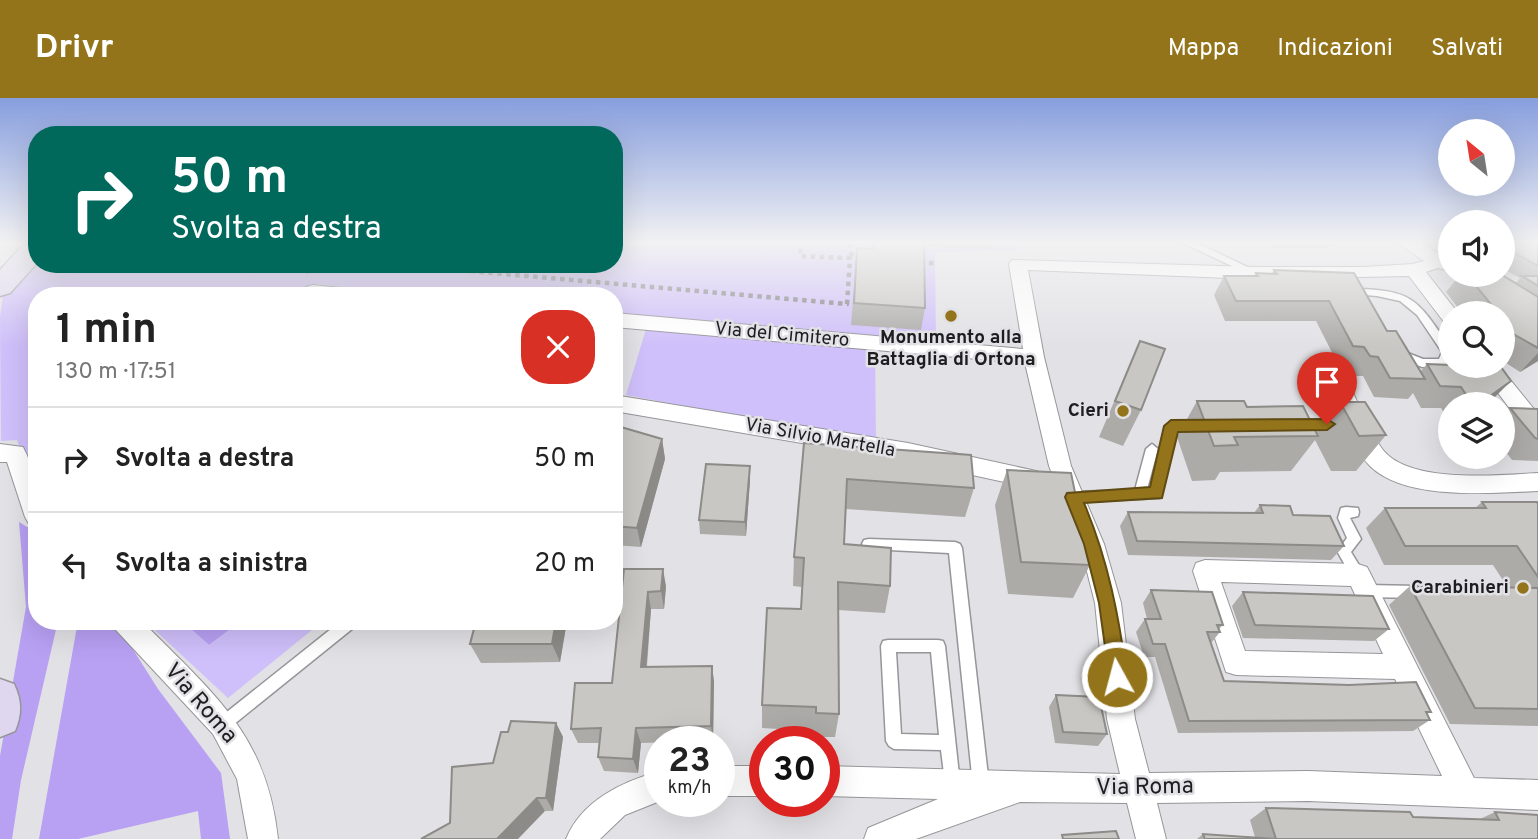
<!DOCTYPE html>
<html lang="it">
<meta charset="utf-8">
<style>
body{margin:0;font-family:Overpass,sans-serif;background:#f2f2f2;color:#222;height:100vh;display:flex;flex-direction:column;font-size:26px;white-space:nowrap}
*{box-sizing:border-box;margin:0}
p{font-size:23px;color:#767676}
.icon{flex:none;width:38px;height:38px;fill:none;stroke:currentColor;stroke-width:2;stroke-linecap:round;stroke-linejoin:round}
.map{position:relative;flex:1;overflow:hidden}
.details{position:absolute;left:28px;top:189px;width:595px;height:343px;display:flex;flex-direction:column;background:#fff;border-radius:28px;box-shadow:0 7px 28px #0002}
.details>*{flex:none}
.guide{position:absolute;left:28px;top:28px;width:595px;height:147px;border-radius:28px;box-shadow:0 7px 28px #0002;background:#00695c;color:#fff;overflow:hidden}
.needle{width:46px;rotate:330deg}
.tools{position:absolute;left:1438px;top:21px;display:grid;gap:14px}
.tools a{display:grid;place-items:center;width:77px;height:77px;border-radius:50%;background:#fff;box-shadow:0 7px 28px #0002;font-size:35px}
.speed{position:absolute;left:644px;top:628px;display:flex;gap:14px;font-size:35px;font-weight:700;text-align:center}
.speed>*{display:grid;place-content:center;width:91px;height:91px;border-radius:50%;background:#fff;box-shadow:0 7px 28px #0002;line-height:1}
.speed small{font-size:18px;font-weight:400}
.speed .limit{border:10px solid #d22;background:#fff;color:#111}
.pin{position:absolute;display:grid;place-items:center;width:60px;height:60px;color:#fff;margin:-72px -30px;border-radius:50% 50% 50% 0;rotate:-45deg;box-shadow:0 0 7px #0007}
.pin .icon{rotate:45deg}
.me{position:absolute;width:77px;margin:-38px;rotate:353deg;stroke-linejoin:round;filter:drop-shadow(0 0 5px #0008)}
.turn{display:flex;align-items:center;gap:24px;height:147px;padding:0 28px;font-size:32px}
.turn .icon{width:91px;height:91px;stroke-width:2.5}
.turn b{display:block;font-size:49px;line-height:60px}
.round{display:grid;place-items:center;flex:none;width:74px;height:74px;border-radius:28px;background:#f2f2f2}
.summary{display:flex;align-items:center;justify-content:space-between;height:119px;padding:0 28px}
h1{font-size:42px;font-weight:700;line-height:52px}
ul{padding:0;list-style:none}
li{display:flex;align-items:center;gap:21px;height:105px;padding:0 28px;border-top:2px solid #e0e0e0}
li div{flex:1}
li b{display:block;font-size:26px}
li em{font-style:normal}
header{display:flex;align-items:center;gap:42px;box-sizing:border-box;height:98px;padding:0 35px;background:#94741b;color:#fff}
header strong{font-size:33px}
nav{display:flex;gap:38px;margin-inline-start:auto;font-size:24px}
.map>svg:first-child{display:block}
</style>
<header>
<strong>Drivr</strong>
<nav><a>Mappa</a><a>Indicazioni</a><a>Salvati</a></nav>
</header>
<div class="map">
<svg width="1538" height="741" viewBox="0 0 1538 741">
<rect width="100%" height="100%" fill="#e2e1e5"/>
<!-- green -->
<path fill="#cfbffb" d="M614,145H1016V153L935,154L936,244L614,216V198H427L318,186L310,198H37V402L17,342L1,343L0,219L4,191L37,152V166H614Z
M647,228L875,251L876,344L626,297Z
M145,523H182L209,547L241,523H323L228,600Z"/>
<!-- forest -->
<path fill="#b8a0f3" d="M19,424L37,435V523H58L21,682L12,741H0V658L26,509Z
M78,523H115L158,591L221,675L230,741H201L198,713L78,741H39Z
M182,523H241L209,547Z"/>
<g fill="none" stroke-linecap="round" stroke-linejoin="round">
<!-- lane casing -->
<g stroke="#969599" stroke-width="3">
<path id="lane" d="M1183,145H1197L1260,175L1255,178L1251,177Z
M1357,191C1417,192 1418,205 1451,250V259L1446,268L1422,269L1396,259L1395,256L1396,253L1400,252L1423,261H1439L1442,254L1417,217L1400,203L1377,198L1353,196L1352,194Z
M1327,322L1333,326C1324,333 1299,334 1290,327L1296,323Z
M1171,324H1200L1206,328L1200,332H1176L1160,400L1073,404L1069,403L1067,399L1069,395L1073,394L1135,392L1146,351L1152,346L1158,351L1147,391H1151L1165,328Z
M1346,409L1358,410L1359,414L1358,418L1350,420L1361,441L1351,454L1365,477L1363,481L1358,483L1353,481L1337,453L1347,440L1338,420L1341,410Z
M869,441L955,444L960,446L962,450L989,687L987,693L981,695L975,693L973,687L949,455L869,451L864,450L862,446L864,442Z
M1366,487L1418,488L1423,490L1425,494L1423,498L1418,500L1366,499L1361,497L1359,493L1361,489Z
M341,523H359L357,527L228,631L223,633L218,631L215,626L218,621Z
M888,542H938L943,543L945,548L960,686L958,692L952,694L946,692L941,652L894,651L889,648L886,643L881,548L883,543ZM896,554H931L939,637L901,636Z"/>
</g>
<!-- street casing -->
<g stroke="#969599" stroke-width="2">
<path id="street" d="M1398,145H1421L1441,157L1451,154V173L1438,170L1426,174L1458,215H1451V225L1444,224L1409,178L1255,181L1028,172L1044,259L1071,368L1104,446L1121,505L1135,621L1149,675L1308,673L1442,678L1395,581L1236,577L1226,574L1193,473L1196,465L1205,462L1358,466L1367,469L1474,680L1538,682V712L1308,703L1157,705L1166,741H1136L1127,705L1020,704L916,741H864L868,730L938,701L824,698V668L1120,676L1107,621L1095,505L1080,446L1049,368L1025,265L614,229V215L1023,251L1009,166L1012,162L1255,169H1363L1413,166L1424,163ZM1221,484L1351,488L1383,556L1245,553Z
M313,187L361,192L370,198L306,197L304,193L306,189Z
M1478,268H1499L1538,316V340L1530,338Z
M1336,274L1343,276C1358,300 1365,329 1383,352C1410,386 1499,377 1538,375V393C1492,395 1405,403 1370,368C1348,346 1338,308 1326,281L1329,276Z
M614,297L908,345L1036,373L1044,376L1047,382L1044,388L1036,391L908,363L614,313Z
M0,346L23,349C37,375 37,400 37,429L29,426L25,419L7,364H0Z
M111,523H142C212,595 267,635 278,741H248L237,681L213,636L115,531Z
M719,668H765V698H719Z
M660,673V703L625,717L600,741H566C582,702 622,684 660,673Z"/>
</g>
<!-- secondary casing -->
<g stroke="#969599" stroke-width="3">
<path id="secondary" d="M25,145H37V165L10,195L0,198V172Z
M0,581L14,586C22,603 22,616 15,633L0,639Z"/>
</g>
<!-- path -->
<path stroke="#7a797c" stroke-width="4.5" stroke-dasharray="4.5 4.5" stroke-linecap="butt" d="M850,145L852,160
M920,165H935
M472,166L469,173L847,206L850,160L800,158L801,145
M306,175L312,166"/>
<!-- lane -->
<use href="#lane" fill="#fff" fill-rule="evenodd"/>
<!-- street -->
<use href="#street" fill="#fff" fill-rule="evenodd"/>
<!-- secondary -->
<use href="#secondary" fill="#dfd7ef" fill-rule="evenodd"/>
</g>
<!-- wall -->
<path fill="#acaba8" d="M870,145H992L991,151L924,149L925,210L921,232L851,227L857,150H870Z
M1271,145H1336L1325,150H1273Z
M1538,145V263L1520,274L1503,263V215H1462L1446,194L1460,177H1502L1516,185L1520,180L1503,171V149Z
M1274,172L1387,233L1420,274L1427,266L1491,305L1488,306H1451V326L1441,310H1421L1413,295L1408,301L1374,299L1363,278H1355L1350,269L1339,268L1316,223H1225L1214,197L1224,178H1254L1256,175H1272Z
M1140,243L1141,312L1123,348L1099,339Z
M1197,303L1247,309L1316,335L1340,304L1386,337L1356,373H1331L1315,342L1291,373L1220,374L1215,382L1192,383L1177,339Z
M1510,310L1538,311V363L1512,362L1503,350V316Z
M614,327L662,341L665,361L641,449L614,447Z
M804,345L974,390L965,419L846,411L844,446L890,488L885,515L838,512L839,616L835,639H813V633L762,630V607L801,511L802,489L793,488L794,459Z
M750,368V382L746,438L700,436L699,422Z
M1007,372L1090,467L1073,500L1008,496L995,407Z
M1482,404L1538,406V628L1450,626L1389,507L1410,488L1508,490L1493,467H1384L1366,430L1385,410H1475Z
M1260,407L1293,417L1344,448L1331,462L1128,457L1120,428L1128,414L1254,415Z
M624,471L666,488L664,511H651L647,569L712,568L714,584L713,643L641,645L638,675L604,673L598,659L599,645H578L571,631L612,585Z
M1151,492L1223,527L1219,531L1220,534L1211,545L1224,583L1431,614L1427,616L1430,622L1413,633L1178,635L1155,559H1144L1136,534L1145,521H1147L1143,505Z
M1243,494L1389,531L1374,543L1243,540L1232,508Z
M476,523H567L560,564L481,565L470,546Z
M1056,597L1107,636L1098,648L1055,645L1049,609Z
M556,625L563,639L553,713H545L493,665L508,634Z
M1266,710L1413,719L1480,721L1495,714L1538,741H1197L1203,736L1255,739L1250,722Z"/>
<!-- shaded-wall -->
<path fill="#8c8b88" d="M1328,145H1336L1325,150Z
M1538,255V263L1520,274Z
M1511,283L1488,306H1479Z
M662,341L665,361L641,449L637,430Z
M750,368V382L746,438L745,424Z
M663,471L666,488L664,511L661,493Z
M648,494L651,511L645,585L641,569Z
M556,523H567L560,564L552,546Z
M712,568L714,584L713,643L711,628Z
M556,625L563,639L553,713L546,700Z
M636,630L641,645L638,675L633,661Z
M537,700L545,713L518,741H497Z"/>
<!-- building -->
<path fill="#c8c7c3" stroke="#8c8b88" stroke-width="2" d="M873,145H924L925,210L854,205L857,150L873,151Z
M1511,145H1538V168L1504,149Z
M1274,172L1354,175L1387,233H1396L1425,281L1390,280L1378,259L1370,258L1364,249L1353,248L1329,203H1236L1224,178H1258L1256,175L1277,176Z
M1467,177H1502L1538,199V250L1515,237L1503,222V215H1498Z
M1522,178H1538V188Z
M1140,243L1165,251L1141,312L1115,303Z
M1427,266L1451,267V268L1501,269L1511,283L1479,306H1472L1461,289L1440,288Z
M1197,303H1244L1247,309L1303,308L1318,338L1234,339L1238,347L1214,348Z
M1340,304H1365L1386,337L1359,338Z
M1510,310L1538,311V341L1535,340Z
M614,327L662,341L637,430L614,428Z
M804,345L971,357L974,390L847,381L844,446L891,450L890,488L838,484L839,616L816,615V609L762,607L767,510L801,511L804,460L794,459Z
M706,366L750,368L745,424L699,422Z
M1007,372L1071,375L1090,467L1021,464Z
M1482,404H1537L1538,406V479L1517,448H1405L1385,410H1486Z
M1260,407L1290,408L1293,417L1330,418L1344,448L1137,443L1128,414L1263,415Z
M624,471H663L661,493L648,494L641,569L712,568L711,628L636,630L633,661L598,659L601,630L571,631L575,585H612Z
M1410,488L1538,490V611L1475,610Z
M1151,492L1212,494L1223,527H1217L1220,534H1207L1224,583L1349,587L1416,584L1431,614H1426L1430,622L1189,623L1165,546H1153L1145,521H1161Z
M1243,494L1373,498L1389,531L1255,527Z
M476,523H556L552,546H470Z
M1056,597L1099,599L1107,636L1063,634Z
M511,623L556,625L546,700H537L497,741H421L450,725L452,669L493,665L501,634H508Z
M1266,710L1410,714L1413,719L1499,722L1495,714L1538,717V741H1205L1203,736L1276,741Z
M1116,733L1119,741H1063L1062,737Z"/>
<!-- sky -->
<linearGradient id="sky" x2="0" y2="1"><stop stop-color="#879ede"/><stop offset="0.58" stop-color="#f2f2f3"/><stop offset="1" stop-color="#f2f2f3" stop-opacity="0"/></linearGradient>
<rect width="1538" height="249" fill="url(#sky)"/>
<!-- route -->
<path fill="#94741b" stroke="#604b12" stroke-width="2" d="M1327,321L1335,326L1327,332L1178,334L1162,400L1084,405C1108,462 1119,518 1127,579L1124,585L1117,588L1110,585L1099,505L1084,446L1065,399L1067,395L1150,389L1164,328L1171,322Z"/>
<!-- markers -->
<g fill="#94741b" stroke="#e2e1e5" stroke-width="2.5">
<circle cx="951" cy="218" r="7"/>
<circle cx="1123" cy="313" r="7"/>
<circle cx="1523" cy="490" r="7"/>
</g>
<g text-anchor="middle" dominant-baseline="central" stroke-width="5" stroke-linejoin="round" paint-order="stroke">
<!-- street labels -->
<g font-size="19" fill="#1e1d1f" stroke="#e2e1e5">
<text transform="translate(782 237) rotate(5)">Via del Cimitero</text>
<text transform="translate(820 340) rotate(10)">Via Silvio Martella</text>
</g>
<!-- poi labels -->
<g font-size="19" font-weight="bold" fill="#1e1d1f" stroke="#e2e1e5" text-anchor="end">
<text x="951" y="240" text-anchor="middle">Monumento alla<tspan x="951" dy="22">Battaglia di Ortona</tspan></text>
<text x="1109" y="313">Cieri</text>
<text x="1509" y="490">Carabinieri</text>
</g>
<!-- near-street labels -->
<g font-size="23" fill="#1e1d1f" stroke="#e2e1e5">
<text transform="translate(200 606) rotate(49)">Via Roma</text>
<text transform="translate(1145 690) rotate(-1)">Via Roma</text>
</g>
</g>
</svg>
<div class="tools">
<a><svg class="needle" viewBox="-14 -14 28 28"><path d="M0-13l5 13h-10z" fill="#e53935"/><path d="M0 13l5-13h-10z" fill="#767676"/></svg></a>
<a><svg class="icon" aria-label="sound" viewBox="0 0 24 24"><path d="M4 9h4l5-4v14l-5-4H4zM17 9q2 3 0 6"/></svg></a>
<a><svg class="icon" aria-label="search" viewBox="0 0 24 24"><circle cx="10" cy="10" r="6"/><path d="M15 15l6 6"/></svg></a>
<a><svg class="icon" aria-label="layers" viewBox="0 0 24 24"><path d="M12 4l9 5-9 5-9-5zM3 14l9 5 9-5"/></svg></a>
</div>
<div class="speed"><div>23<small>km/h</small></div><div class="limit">30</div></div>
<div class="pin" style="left:1327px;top:326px;background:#d93025"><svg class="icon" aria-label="arrive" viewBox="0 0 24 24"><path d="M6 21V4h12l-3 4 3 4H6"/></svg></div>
<svg class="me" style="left:1117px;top:579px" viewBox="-20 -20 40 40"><circle r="17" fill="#94741b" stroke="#fff" stroke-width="3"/><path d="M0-11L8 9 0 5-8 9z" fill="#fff"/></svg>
<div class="guide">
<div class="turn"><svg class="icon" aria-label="right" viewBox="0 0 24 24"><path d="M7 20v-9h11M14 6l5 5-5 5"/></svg><div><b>50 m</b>Svolta a destra</div></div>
</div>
<section class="details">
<div class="summary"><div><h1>1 min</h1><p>130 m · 17:51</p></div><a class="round" style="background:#d93025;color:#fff"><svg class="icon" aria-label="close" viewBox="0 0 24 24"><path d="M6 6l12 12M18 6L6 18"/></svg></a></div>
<ul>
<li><svg class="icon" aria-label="right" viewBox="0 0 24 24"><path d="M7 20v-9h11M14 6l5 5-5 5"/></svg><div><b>Svolta a destra</b></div><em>50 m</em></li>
<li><svg class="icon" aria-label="left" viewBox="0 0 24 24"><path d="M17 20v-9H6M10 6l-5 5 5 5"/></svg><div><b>Svolta a sinistra</b></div><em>20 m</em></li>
</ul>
</section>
</div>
